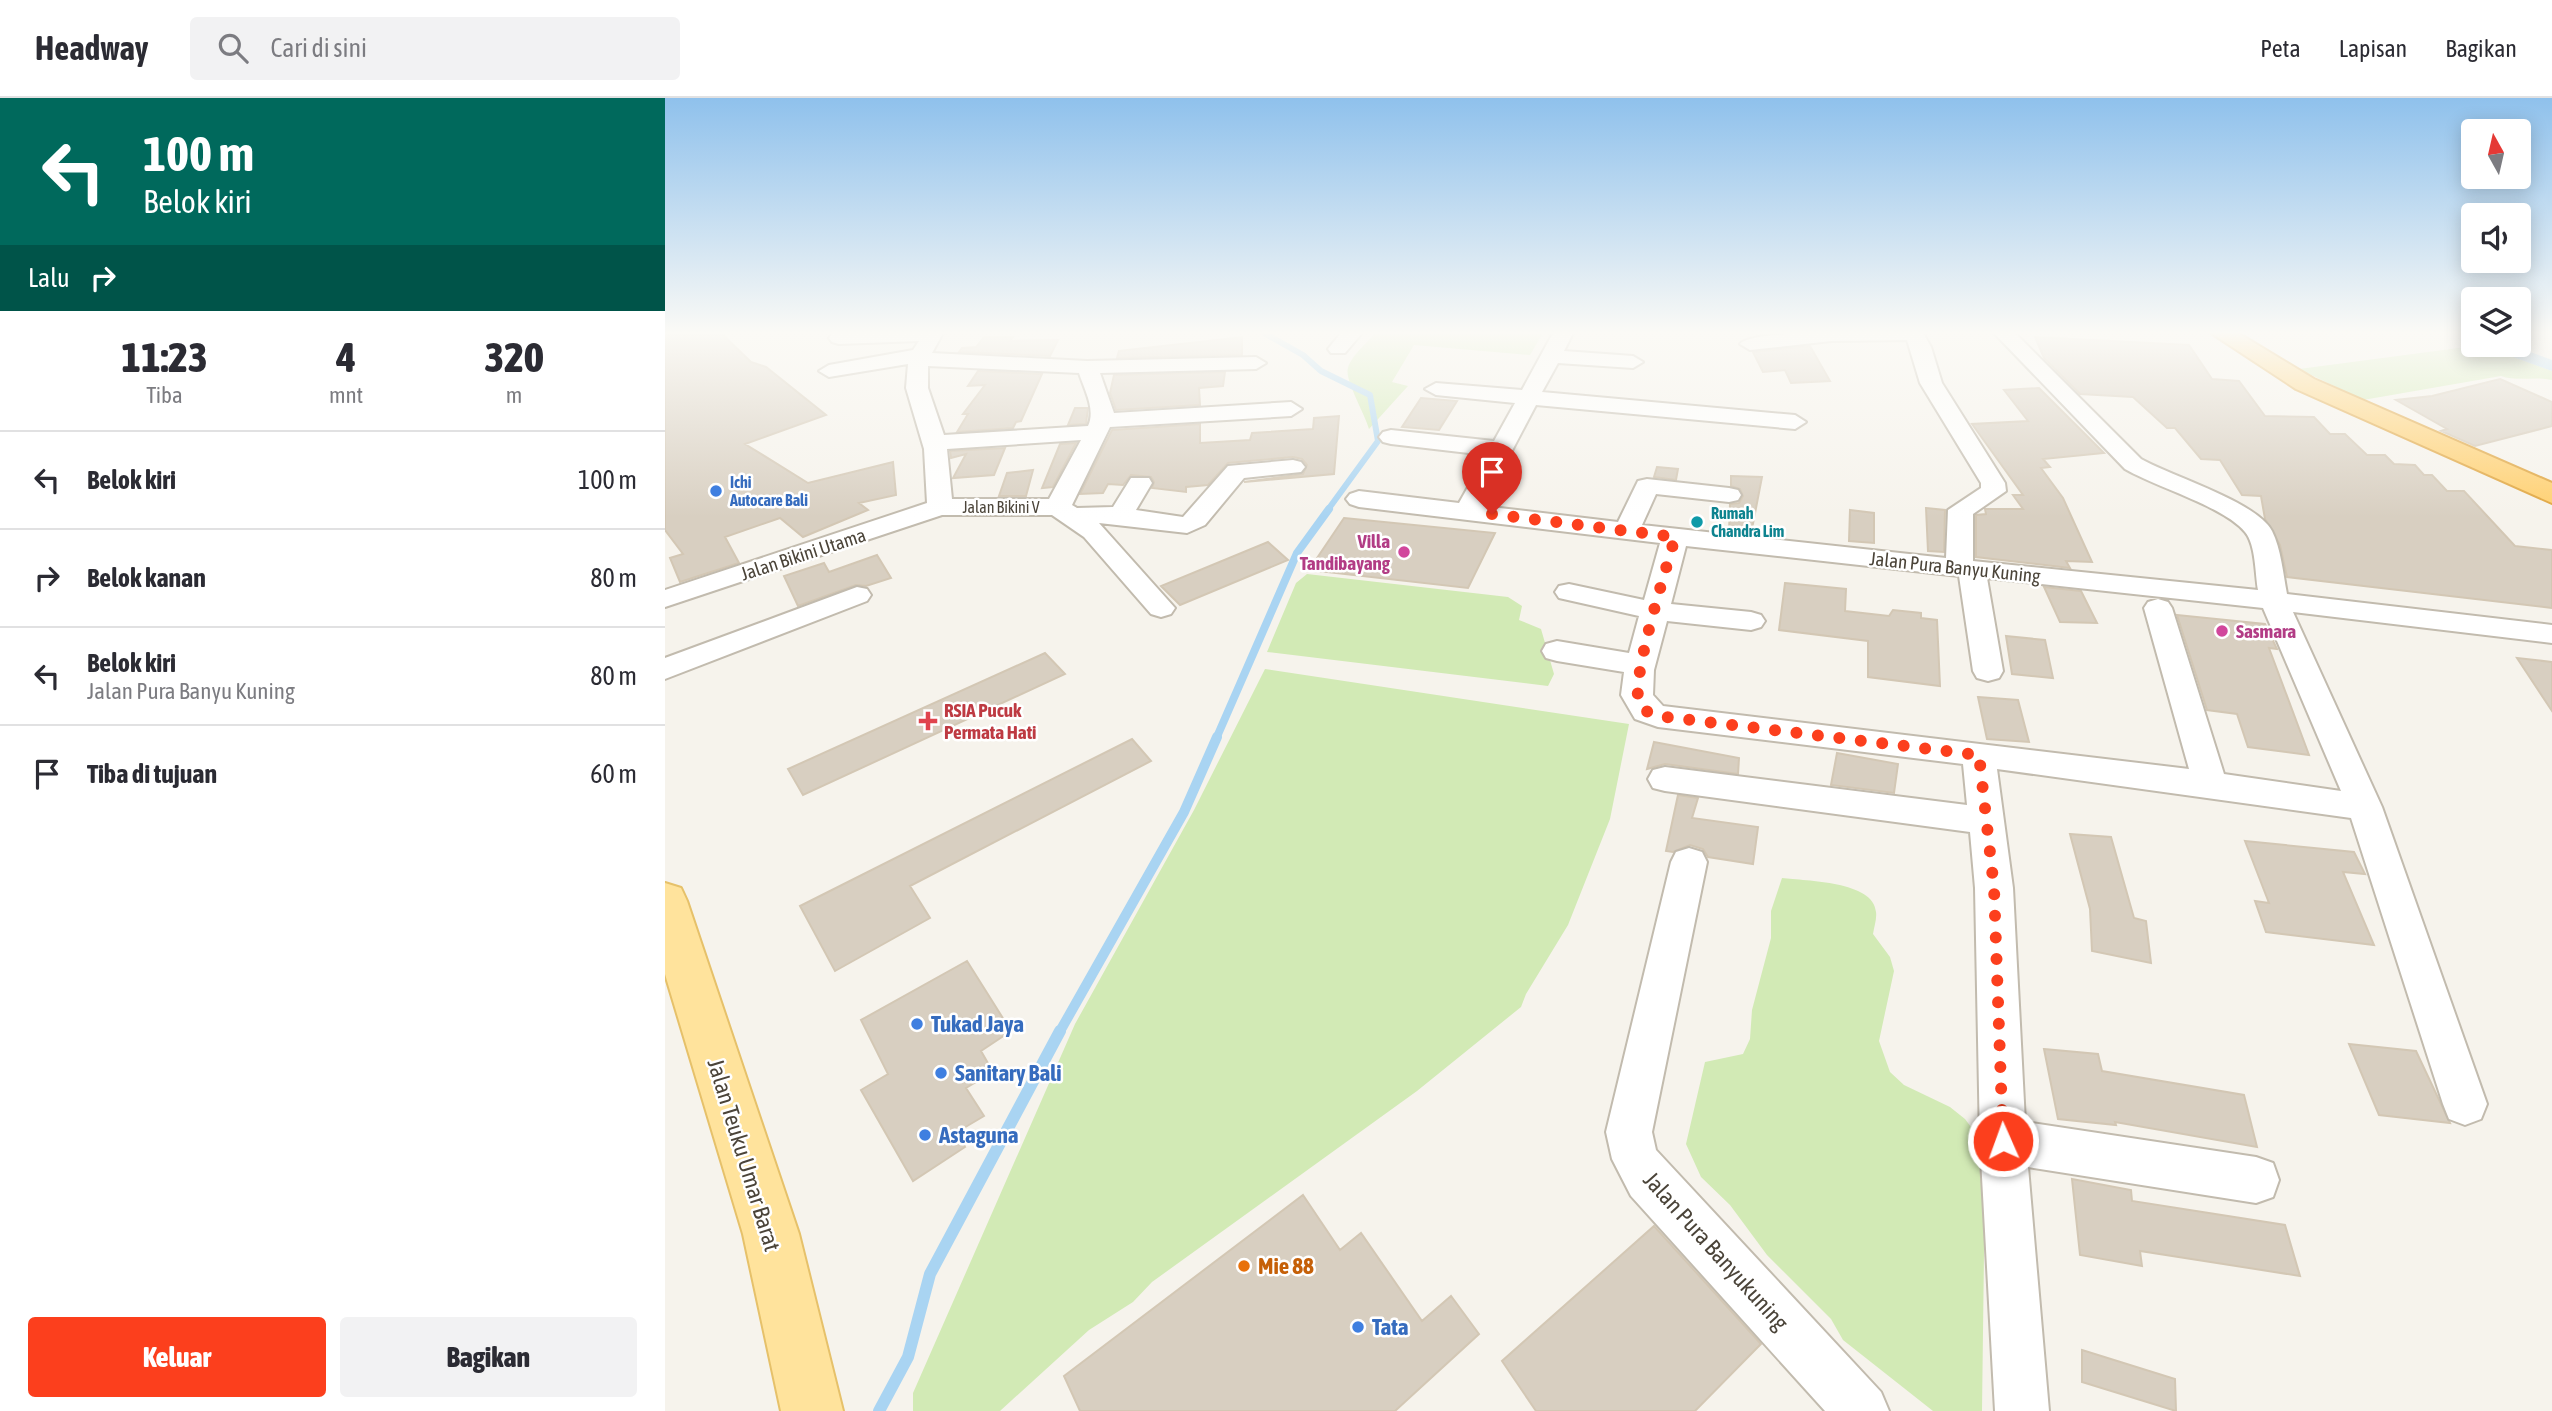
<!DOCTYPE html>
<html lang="id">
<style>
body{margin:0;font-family:"Asap Condensed",sans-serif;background:#f2f2f3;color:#2b2b33;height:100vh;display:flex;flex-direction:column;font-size:26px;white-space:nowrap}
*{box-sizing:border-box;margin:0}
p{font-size:23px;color:#7c7c81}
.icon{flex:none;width:38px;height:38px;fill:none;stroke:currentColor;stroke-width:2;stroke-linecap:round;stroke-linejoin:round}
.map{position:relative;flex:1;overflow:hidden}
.sheet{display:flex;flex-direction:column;background:#fff;width:665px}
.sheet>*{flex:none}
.banner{background:#00695c;color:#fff;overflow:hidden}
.needle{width:46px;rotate:352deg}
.buttons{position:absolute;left:1796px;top:21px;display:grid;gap:14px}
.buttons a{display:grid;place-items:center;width:70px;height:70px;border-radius:7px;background:#fff;box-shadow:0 4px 18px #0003;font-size:35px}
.pin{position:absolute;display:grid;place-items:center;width:60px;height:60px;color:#fff;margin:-72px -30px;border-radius:50% 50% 50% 0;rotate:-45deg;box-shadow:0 0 7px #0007}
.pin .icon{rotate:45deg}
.me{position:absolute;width:77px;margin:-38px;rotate:358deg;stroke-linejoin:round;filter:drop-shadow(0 0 5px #0008)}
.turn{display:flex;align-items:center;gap:24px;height:147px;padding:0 28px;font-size:32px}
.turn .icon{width:91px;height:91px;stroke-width:2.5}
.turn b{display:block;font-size:49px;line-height:60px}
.then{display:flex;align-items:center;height:66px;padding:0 28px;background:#0003;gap:14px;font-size:26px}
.eta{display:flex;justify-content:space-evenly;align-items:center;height:119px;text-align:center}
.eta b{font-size:42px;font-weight:800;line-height:49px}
.primary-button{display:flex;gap:14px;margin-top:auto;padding:14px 28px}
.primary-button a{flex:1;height:80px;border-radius:7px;background:#fc3f1d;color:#fff;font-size:28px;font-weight:800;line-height:80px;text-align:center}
.primary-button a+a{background:#f2f2f3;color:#2b2b33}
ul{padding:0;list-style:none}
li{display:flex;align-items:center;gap:21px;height:98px;padding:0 28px;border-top:2px solid #e1e1e2}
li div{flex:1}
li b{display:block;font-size:26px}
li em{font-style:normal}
header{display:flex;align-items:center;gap:42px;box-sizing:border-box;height:98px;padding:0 35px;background:#fff;border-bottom:2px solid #e1e1e2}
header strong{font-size:33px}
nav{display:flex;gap:38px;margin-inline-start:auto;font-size:24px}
.search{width:490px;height:63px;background:#f2f2f3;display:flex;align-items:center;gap:18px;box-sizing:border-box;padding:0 24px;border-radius:7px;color:#7c7c81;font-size:26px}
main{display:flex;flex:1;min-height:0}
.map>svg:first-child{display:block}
</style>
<header>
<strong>Headway</strong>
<div class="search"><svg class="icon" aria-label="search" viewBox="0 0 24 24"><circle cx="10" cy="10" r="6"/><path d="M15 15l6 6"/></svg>Cari di sini</div>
<nav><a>Peta</a><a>Lapisan</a><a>Bagikan</a></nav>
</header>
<main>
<section class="sheet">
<div class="banner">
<div class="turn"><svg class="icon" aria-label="left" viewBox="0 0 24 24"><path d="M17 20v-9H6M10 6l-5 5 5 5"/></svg><div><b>100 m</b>Belok kiri</div></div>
<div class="then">Lalu<svg class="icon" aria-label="right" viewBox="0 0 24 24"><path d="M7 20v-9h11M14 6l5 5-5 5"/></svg></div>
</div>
<div class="eta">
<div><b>11:23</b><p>Tiba</p></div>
<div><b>4</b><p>mnt</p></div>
<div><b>320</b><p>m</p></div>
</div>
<ul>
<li><svg class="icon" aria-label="left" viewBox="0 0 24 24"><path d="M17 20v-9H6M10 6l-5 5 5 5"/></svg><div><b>Belok kiri</b></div><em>100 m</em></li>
<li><svg class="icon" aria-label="right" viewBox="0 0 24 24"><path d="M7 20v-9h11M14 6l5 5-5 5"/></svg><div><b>Belok kanan</b></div><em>80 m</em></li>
<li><svg class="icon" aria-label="left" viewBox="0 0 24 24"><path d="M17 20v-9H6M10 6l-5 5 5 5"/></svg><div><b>Belok kiri</b><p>Jalan Pura Banyu Kuning</p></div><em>80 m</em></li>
<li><svg class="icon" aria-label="arrive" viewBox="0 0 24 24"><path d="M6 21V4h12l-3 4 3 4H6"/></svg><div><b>Tiba di tujuan</b></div><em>60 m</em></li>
</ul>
<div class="primary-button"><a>Keluar</a><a>Bagikan</a></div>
</section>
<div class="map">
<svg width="1887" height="1313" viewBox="0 0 1887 1313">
<rect width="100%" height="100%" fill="#f6f3ec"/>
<!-- green -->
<path fill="#d2eab5" d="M710,235H878L865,257L749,247L727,284L743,288L704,331C700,316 679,281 683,270C686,258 702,245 710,235Z
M1816,247L1887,273V282C1869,278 1853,284 1836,278L1698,302L1634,271Z
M642,476L843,499L857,508L854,522L876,531L889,576L883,588L602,554L631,485Z
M600,571L964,626L945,721L903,827L861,896L856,909L752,993L487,1184L468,1204L424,1232L335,1313H248V1295L410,926L529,712Z
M1117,780C1141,783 1209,783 1211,814C1212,821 1209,829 1208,836L1225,859L1229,873L1214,943L1225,974L1239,987L1285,1009L1300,1021L1312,1037L1320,1077L1317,1313H1268L1178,1242L1166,1221L1102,1157L1065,1107L1036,1079L1021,1046L1040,964L1078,956L1085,941L1087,912L1106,840V813Z"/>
<!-- water -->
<path fill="#a9d4f2" d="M1815,247H1846L1887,262V273Z"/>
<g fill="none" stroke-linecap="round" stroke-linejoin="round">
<!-- stream-far3 -->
<path stroke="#a9d4f2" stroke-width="6" d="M599,235L638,257L656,273L705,297L713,343L662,413"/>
<!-- stream-far2 -->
<path stroke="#a9d4f2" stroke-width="8" d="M551,641L632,455L664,411"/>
<!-- stream-far1 -->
<path stroke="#a9d4f2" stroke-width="10" d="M394,935L519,714L552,639"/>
<!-- stream -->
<path stroke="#a9d4f2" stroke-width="12" d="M214,1313L243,1259L265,1176L395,933"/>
</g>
<!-- building -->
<path fill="#d8cfc1" stroke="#d3c7b4" stroke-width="2" d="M0,235H56L86,264L101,269L161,317L80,346L143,385L228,364L231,397L194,405L203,412L138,439L115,420L60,439L74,465L15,484L5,460L18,456L0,432Z
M319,239H348L345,243L393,242L385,258L294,254L297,250L311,249Z
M577,239V257L452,260L454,253Z
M1370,239L1524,247L1547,281L1574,283L1600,318L1649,319L1665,336H1680L1702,357H1720L1729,366L1750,367L1759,377H1767L1782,393H1799L1850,448L1887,452V510L1622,479L1615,447L1600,421L1596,398L1577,397L1555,362L1536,361L1510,330H1502L1468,299L1415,296L1379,260Z
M1145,248L1165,283L1126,285L1120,272L1098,274L1088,254Z
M313,273L377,276L356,323L351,324L348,330L292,334L303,316H298L320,287L303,288Z
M560,274L558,288L534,290L535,307L451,312L445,295L449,277Z
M1835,281L1887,304V328L1810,348L1776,333L1782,331L1731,302L1767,298Z
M1374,290L1439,355L1378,361L1385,369L1376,370L1398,400L1427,464L1401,463L1405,470L1311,459V417L1321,416L1320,411H1358L1348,397H1358L1307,326L1363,323L1339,292Z
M756,300L792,303L774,332L737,329Z
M410,310H423L421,326L403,327Z
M674,318L669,376L579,384L638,376L642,367L637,361L628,359L563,365L543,387L521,389V394L487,390L489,384L486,379L466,377L458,387L443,386L438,395L415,396L447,332L535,326V345L585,342L587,335L648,331L649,320Z
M411,345L388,389L377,390L395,346Z
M340,350L329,377L288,380L301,356L286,360L285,353Z
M992,369L1013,371L1011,382L989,379Z
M368,372L361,398H334L342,375Z
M1066,378L1097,379L1086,436L1064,434L1065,406L1074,405L1078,398L1075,391L1066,388Z
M1261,410L1280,412L1279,454L1263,453Z
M1185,412L1209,415V445L1184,443Z
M679,420L830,435L803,490L644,472Z
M603,444L623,462L515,507L496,488Z
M212,457L226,480L201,488L191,487L133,508L119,478L159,465L164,474Z
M1120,485L1181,491L1180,513L1224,518L1228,512L1256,515V520L1272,522L1275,588L1203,579V543L1114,532Z
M1379,489L1416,493L1432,525L1395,524Z
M1512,517L1600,526L1612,551L1604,550L1644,657L1583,649L1572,616L1542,612Z
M1341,538L1380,542L1388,580L1347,576Z
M380,555L400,576L138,697L123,671Z
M1852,560L1887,564V613Z
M1313,599L1353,602L1364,644L1322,641Z
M467,641L486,663L245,788L265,820L170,873L135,808Z
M989,644L1074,660L1073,676L1000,666L982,671Z
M1172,655L1233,666L1229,695L1166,687Z
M1013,697L1033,700L1027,720L1093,729L1088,766L1043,759L1038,751L1025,747L1008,754L1001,753Z
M1405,736L1446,739L1469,820L1481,823L1486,865L1427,853L1425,811Z
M1580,743L1689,754L1700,776L1678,774L1709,847L1601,834L1590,803L1604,805Z
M302,863L346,933L316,953L328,974L301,990L319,1018L292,1034L300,1049L248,1083L196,992L223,976L196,922Z
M1684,946L1751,953L1785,1025L1714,1017Z
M1379,951L1433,956L1437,973L1579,997L1592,1049L1450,1024L1451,1027L1393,1021Z
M1407,1081L1466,1092L1467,1103L1620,1127L1635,1178L1475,1153L1477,1168L1415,1157Z
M638,1097L675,1152L696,1135L757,1223L786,1198L814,1236L730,1313H415L399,1278Z
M989,1128L1096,1246L1030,1313H871L837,1263Z
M1417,1252L1510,1281L1511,1313L1417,1284Z"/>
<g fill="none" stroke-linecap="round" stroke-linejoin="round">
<!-- minor casing -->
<g stroke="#c2bbae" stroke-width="4">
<path id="minor" d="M278,235L267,255L422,263L591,259L601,265L591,271L435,275L449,315L626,304L637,311L626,318L445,329L407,407L412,410L448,409L466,380H484L487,385L471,412L518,419L563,368L628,362L636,364L640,369L636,374L579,380L540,427L522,435L434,425L510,510L506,516L496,519L486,516L419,439L387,417H277L0,509V492L262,405L259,351L241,290L243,266L164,279L154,273L164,267L248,252L254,243L174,246L167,244L164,240L167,236ZM263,268L414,275C419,291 431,311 423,328L279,337L263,290ZM416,342L384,401H287L282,351Z
M676,235H697L680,255H666L663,251Z
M888,235H908L899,253L968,258L978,264L968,270L893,265L877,294L1130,317L1141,324L1130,331L871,307L818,408L953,424L973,383L982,381L1064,390L1073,392L1076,397L1073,402L1064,404L991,396L977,427L1281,460L1283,412L1316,390V385L1255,285L1242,242L1166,243L1085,252L1075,246C1087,230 1231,235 1258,235L1266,249L1277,285L1340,385L1341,393L1308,416V463L1593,492C1590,476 1591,447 1580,434C1560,409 1491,389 1460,371L1329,235H1350L1476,361C1508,379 1592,404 1607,433C1616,451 1618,475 1622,496L1887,527V545L1628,514L1717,709L1822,1006L1816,1021L1800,1027L1784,1021L1778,1006L1686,720L1332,671L1348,790L1360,1024L1591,1059L1608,1065L1614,1082L1608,1099L1591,1105L1363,1069L1384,1313H1330L1315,1043L1310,790L1305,734L1000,693L988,690L983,681L988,672L1000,669L1302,707L1298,666L993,629L970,621L956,597L959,574L892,563L881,560L877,553L881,546L892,543L964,555L974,518L894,500L890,494L894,488L904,486L979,502L995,445L694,409L685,406L681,401L685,396L694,393L794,405L821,357L726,346L718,344L714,339L718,334L726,332L829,343L850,305L771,297L760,291L771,285L857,292ZM1021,448L1294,478L1308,573L1312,580L1323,583L1334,580L1338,573L1322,480L1598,510L1676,693L1559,676L1507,510L1503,504L1493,501L1483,504L1479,510L1524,671L998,608L988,597L989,572L1002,523L1086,532L1096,529L1100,523L1096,517L1086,514L1006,506Z
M192,489L202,491L206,497L202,503L0,581V560Z
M1024,750L1037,754L1042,764L987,1034L991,1052L1216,1294L1224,1313H1160L966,1098L947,1061L941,1034L1006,764L1011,754Z"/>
</g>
<!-- major casing -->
<g stroke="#e6c16a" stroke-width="4">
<path id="major" d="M0,785L16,790L22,803L134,1136L178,1313H116L78,1136L0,876Z"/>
</g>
<!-- highway casing -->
<g stroke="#e0a43c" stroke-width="4">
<path id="highway" d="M1546,235H1573L1649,281L1887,385V405L1631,291Z"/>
</g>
<!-- minor -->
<use href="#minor" fill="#fff" fill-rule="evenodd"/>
<!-- major -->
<use href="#major" fill="#ffe39c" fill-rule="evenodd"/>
<!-- highway -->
<use href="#highway" fill="#ffcf6e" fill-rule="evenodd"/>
</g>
<!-- sky -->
<linearGradient id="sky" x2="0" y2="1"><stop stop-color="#8fc1ec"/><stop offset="0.56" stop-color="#fbfaf6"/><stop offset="1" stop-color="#fbfaf6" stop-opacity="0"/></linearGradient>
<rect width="1887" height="419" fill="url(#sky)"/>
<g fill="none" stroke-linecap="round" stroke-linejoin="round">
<!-- route -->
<path stroke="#fc3f1d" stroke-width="12" stroke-dasharray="0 21.6" d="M827,416L1010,439C1003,466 963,588 975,607C979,614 987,615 993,618L1314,657L1329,790L1338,1043"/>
</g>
<!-- markers -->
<g fill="#3f7fe0" stroke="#fff" stroke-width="2.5">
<circle cx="51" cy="393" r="7"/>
<circle cx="252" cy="926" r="7"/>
<circle cx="276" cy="975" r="7"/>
<circle cx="260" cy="1037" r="7"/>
<circle cx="693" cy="1229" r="7"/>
</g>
<circle fill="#0f9aa8" stroke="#fff" stroke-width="2.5" cx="1032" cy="424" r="7"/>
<g fill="#d1479c" stroke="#fff" stroke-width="2.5">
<circle cx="739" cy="454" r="7"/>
<circle cx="1557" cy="533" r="7"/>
</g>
<path fill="#e0444e" stroke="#fff" stroke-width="2.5" d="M259.5 612.5h7v7h7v7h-7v7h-7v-7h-7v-7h7z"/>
<circle fill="#e8710a" stroke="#fff" stroke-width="2.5" cx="579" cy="1168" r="7"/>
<g text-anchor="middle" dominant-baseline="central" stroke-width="5" stroke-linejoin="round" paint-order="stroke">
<!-- far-shop labels -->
<g font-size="16" font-weight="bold" fill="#366cbe" stroke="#fff" text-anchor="start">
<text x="65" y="384">Ichi<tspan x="65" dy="18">Autocare Bali</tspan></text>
</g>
<!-- far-street labels -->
<g font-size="16" fill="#4b4439" stroke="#fff">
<text x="336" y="409">Jalan Bikini V</text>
</g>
<!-- far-culture labels -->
<g font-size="16" font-weight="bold" fill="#0d838f" stroke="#fff" text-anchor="start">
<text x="1046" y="415">Rumah<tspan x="1046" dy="18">Chandra Lim</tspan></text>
</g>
<!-- hotel labels -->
<g font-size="19" font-weight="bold" fill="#b23c85" stroke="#fff" text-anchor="end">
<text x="725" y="443">Villa<tspan x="725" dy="22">Tandibayang</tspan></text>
<text x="1571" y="533" text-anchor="start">Sasmara</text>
</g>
<!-- street labels -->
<g font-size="19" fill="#4b4439" stroke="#fff">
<text transform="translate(138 456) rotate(-18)">Jalan Bikini Utama</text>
<text transform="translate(1290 469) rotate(6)">Jalan Pura Banyu Kuning</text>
</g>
<!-- health labels -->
<g font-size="19" font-weight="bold" fill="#be3a42" stroke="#fff" text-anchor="start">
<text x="279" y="612">RSIA Pucuk<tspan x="279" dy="22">Permata Hati</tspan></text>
</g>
<!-- near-shop labels -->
<g font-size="23" font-weight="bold" fill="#366cbe" stroke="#fff" text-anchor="start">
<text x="266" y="926">Tukad Jaya</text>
<text x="290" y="975">Sanitary Bali</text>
<text x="274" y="1037">Astaguna</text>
<text x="707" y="1229">Tata</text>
</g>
<!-- near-street labels -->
<g font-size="23" fill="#4b4439" stroke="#fff">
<text transform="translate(79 1057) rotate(73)">Jalan Teuku Umar Barat</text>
<text transform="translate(1051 1153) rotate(48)">Jalan Pura Banyukuning</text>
</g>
<!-- near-food labels -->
<g font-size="23" font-weight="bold" fill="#c56008" stroke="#fff" text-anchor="start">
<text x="593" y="1168">Mie 88</text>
</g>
</g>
</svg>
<div class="buttons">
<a><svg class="needle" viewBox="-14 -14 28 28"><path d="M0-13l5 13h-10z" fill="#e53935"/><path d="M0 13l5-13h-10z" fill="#7c7c81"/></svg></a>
<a><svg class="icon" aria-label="sound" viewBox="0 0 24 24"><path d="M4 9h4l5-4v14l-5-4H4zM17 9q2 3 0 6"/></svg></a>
<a><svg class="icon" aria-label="layers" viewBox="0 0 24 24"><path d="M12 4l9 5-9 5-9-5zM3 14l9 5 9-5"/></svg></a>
</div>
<div class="pin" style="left:827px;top:416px;background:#d93025"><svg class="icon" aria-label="arrive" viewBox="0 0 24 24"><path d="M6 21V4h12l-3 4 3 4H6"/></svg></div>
<svg class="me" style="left:1338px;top:1043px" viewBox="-20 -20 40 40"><circle r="17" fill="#fc3f1d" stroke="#fff" stroke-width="3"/><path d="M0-11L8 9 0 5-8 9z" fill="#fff"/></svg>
</div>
</main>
